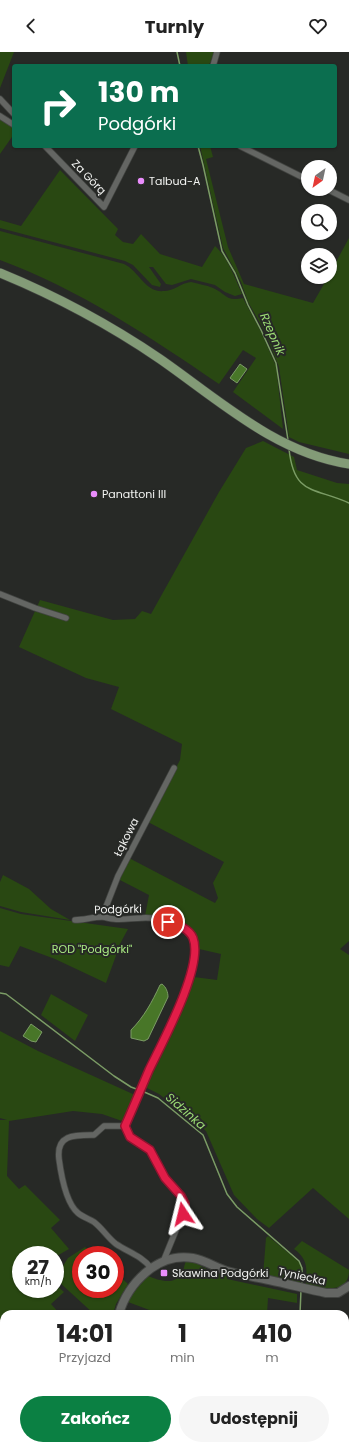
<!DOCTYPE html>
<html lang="pl">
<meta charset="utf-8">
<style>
body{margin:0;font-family:Poppins,sans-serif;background:#f6f6f6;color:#222;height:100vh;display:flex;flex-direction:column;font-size:15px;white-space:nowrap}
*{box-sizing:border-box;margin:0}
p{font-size:13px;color:#767676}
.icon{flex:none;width:22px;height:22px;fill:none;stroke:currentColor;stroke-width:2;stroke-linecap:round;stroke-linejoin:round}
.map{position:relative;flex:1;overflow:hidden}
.panel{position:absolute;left:0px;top:1258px;width:349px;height:140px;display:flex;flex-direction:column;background:#fff;border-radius:12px 12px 0 0;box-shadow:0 1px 3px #0004}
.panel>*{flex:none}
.guide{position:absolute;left:12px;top:12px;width:325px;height:84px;border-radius:4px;box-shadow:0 1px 3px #0004;background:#0b6e4f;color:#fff;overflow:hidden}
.needle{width:26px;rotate:213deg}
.tools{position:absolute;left:301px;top:108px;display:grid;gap:8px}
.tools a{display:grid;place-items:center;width:36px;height:36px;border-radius:50%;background:#fff;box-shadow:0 1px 3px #0004;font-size:20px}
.speed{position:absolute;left:12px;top:1194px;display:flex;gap:8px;font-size:20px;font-weight:700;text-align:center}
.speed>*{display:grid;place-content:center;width:52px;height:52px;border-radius:50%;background:#fff;box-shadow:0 1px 3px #0004;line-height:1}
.speed small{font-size:10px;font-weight:400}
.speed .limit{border:6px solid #d22;background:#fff;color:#111}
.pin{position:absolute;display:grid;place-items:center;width:34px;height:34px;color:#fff;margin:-17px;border:2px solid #fff;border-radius:50%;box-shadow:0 1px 4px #0007}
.me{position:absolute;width:44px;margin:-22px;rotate:350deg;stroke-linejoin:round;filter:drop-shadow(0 0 3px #0008)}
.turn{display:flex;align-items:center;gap:14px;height:84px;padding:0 20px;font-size:18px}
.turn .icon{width:52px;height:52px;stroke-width:2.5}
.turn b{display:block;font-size:28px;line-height:34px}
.eta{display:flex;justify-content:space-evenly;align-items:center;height:68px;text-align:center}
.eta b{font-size:24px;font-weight:700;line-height:28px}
.primary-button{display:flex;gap:8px;margin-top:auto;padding:8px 20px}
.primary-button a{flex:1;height:46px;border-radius:24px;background:#0b8043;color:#fff;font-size:16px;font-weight:700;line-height:46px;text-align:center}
.primary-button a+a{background:#f6f6f6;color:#222}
header{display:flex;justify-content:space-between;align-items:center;height:52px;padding:0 20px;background:#fff;font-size:18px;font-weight:700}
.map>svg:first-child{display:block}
</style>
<header><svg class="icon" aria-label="back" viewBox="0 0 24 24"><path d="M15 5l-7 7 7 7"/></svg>Turnly<svg class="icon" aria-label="heart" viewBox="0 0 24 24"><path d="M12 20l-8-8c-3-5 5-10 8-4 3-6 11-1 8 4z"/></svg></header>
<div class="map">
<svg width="349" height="1398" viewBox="0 0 349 1398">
<rect width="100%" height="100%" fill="#272926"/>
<!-- green -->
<path fill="#294812" d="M0,0H14L0,36Z
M186,0H214L210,11L207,14H188Z
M0,67L14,76V82L0,102Z
M200,94H210L213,105L206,107L228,195L244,232L313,251L328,225H330V221L349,186V402L299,390L289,385L279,315L265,280L248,250L241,230L223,196Z
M60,118L118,177L115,183L123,190L133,192L141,182L160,202L202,215L215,194C228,206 235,226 242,242L235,244L225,240L215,233L191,227L172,233L166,232L153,215H149L161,232L160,235L152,233L133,213L125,209L0,176V168L21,174Z
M0,179L124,212C139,219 145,241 164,239C174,239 181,231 191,230C198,232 206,233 213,236C227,242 225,250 243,246L261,280L276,314L283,377L233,340L256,306L243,298L219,332C150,285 79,237 0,208Z
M263,389L294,405L297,418L337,431L349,432V889L340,897L349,903V1167L313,1136L269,1176L257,1167L234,1143L206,1079L159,1042L145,1035L159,1009L194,925L217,928L221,902L199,897C197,892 196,884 192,880C185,871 156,866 145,864L149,843L118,827L129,806L215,851L218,846L213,831L224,810L148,770L180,708L182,692L111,657L119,635L86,626L19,595L40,548L113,568L135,567L142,559L151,562L219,440L246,396Z
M3,823L29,837L51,857L70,868L21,860L0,854V830Z
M0,856L21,862L128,877L121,890L106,931L55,907L20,894L9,915L0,913Z
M51,942L88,963L75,989L41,963Z
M0,979L38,999L135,1043L122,1069L102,1062L73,1059L9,1069L7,1124L19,1137L25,1133L60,1168L51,1176L69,1197L55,1205V1203H21V1237H55V1214L60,1219L68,1206L85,1195L95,1203H81V1237H115V1220L128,1232L116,1252L113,1262H94L58,1229L55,1232L64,1240L51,1252L60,1262H4V1344L0,1341V1068H7L0,1066Z
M268,1184L299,1210L302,1218L300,1232L263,1224L266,1186Z
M302,1189L349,1218C349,1243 322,1236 306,1233C307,1217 308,1207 294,1197Z
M186,1209L194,1210L210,1219L227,1224V1227L297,1242V1251L268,1246L267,1262H160L128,1250L133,1241L148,1224C158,1228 174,1234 181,1222C184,1219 184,1213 186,1209Z
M345,1318H349V1398H295V1394H345Z
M0,1381L4,1383V1394H21L27,1398H0Z
M214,1394H288V1398H213Z"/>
<!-- water -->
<path fill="#487628" stroke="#7b9c65" d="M240,312L247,317L237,331L230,326Z
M162,932C166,935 168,940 168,945L148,987L144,989L131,986V978C144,965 152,950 160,933Z
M31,972L42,980L36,990L31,989L23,984Z"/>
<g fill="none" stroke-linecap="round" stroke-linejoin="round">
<!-- stream -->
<path stroke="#7b9c65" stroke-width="1.5" d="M177,0L180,14
M198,94L203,113L222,199L235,221L248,253L261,278L276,311L288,388
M289,397C294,444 314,435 349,451
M0,941L6,942L14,948L114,1024L131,1035L139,1038
M142,1039L158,1046L203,1083L227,1142L237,1155L299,1209L302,1216V1232
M300,1262L301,1238
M291,1398L292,1394"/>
<!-- street casing -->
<g stroke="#424441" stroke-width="7">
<path id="street" d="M213,14L217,0
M0,47L14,62
M0,64L14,73
M45,94L104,155L135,94
M240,94L308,128
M327,137L349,148
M0,542L35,556L66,566
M102,865L118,824L174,716
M75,868C84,868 93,865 102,865C106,865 110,867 114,867C123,868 133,866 142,866C154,865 175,870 185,878C188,880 192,883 193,887C203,917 162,990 149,1018C141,1037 133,1056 125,1074
M151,1216C142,1204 128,1200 116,1192C108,1186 102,1176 94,1170C89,1167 83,1165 78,1161C66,1151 61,1122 59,1107C56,1082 75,1083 94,1083L104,1074H125L130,1085L150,1098L165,1126L181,1144L185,1152L183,1161L163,1210"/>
</g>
<!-- secondary casing -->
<g stroke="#424441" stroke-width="10">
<path id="secondary" d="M119,1262C128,1231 158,1200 193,1206C205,1208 216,1216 227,1219C241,1223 255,1225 269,1228C288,1232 307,1237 326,1241H338L349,1234
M78,1398L79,1394"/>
</g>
<!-- primary casing -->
<g stroke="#424441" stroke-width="10">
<path id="primary" d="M0,221C56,244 110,273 160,307C219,348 276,401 349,412"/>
</g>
<!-- street -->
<use href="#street" stroke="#646663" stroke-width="5.5"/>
<!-- secondary -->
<use href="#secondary" stroke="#646663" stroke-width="8"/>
<!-- primary -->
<use href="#primary" stroke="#839b77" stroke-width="9"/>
</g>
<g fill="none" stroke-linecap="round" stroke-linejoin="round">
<!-- route casing -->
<g stroke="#92132f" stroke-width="10">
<path id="route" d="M168,870C177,873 189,876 193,886C204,914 162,991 149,1018C141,1037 133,1056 125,1074L130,1085L150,1098L165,1126L181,1144L185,1152L183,1162"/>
</g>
<!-- route -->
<use href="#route" stroke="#e11d48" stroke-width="7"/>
</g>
<!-- markers -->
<g fill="#ea8dfc" stroke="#272926" stroke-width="1.5">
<circle cx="141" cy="129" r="4"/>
<circle cx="94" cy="442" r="4"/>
<rect x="160" y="1217" width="8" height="8" rx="2"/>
</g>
<g text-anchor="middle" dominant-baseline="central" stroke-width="4" stroke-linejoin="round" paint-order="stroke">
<!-- street labels -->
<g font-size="11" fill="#f3f4f2" stroke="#272926">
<text transform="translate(89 125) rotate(46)">Za Górą</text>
<text transform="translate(126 785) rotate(-63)">Łąkowa</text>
<text transform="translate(118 857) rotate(-1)">Podgórki</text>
<text transform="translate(302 1224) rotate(12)">Tyniecka</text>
</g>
<!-- poi labels -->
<g font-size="11" fill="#f3f4f2" stroke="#272926" text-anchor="start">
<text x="149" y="129">Talbud-A</text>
<text x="102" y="442">Panattoni III</text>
<text x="172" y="1221">Skawina Podgórki</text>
</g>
<!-- park labels -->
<g font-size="11" fill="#aaeb84" stroke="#272926">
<text x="92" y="897">ROD "Podgórki"</text>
</g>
<!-- water labels -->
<g font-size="12" font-style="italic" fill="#9bdb74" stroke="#272926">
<text transform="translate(273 282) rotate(66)">Rzepnik</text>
<text transform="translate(186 1059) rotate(41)">Sidzinka</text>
</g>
</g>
</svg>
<div class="tools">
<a><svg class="needle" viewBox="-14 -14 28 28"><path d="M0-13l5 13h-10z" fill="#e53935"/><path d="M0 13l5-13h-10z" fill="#767676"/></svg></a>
<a><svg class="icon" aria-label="search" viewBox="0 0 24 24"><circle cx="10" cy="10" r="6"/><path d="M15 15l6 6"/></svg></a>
<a><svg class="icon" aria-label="layers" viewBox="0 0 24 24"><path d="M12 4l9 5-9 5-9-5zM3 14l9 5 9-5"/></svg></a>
</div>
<div class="speed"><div>27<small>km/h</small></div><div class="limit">30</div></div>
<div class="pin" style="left:168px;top:870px;background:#d93025"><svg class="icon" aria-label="arrive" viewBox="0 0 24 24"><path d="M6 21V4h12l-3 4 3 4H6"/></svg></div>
<svg class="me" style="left:183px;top:1162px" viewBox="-20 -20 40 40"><path d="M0-17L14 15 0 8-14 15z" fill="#e11d48" stroke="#fff" stroke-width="4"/></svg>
<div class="guide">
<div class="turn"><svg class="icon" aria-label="right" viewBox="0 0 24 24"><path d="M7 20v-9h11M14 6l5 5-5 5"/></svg><div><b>130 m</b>Podgórki</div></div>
</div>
<section class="panel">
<div class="eta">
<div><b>14:01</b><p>Przyjazd</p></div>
<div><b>1</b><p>min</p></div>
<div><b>410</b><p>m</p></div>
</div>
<div class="primary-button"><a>Zakończ</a><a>Udostępnij</a></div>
</section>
</div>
